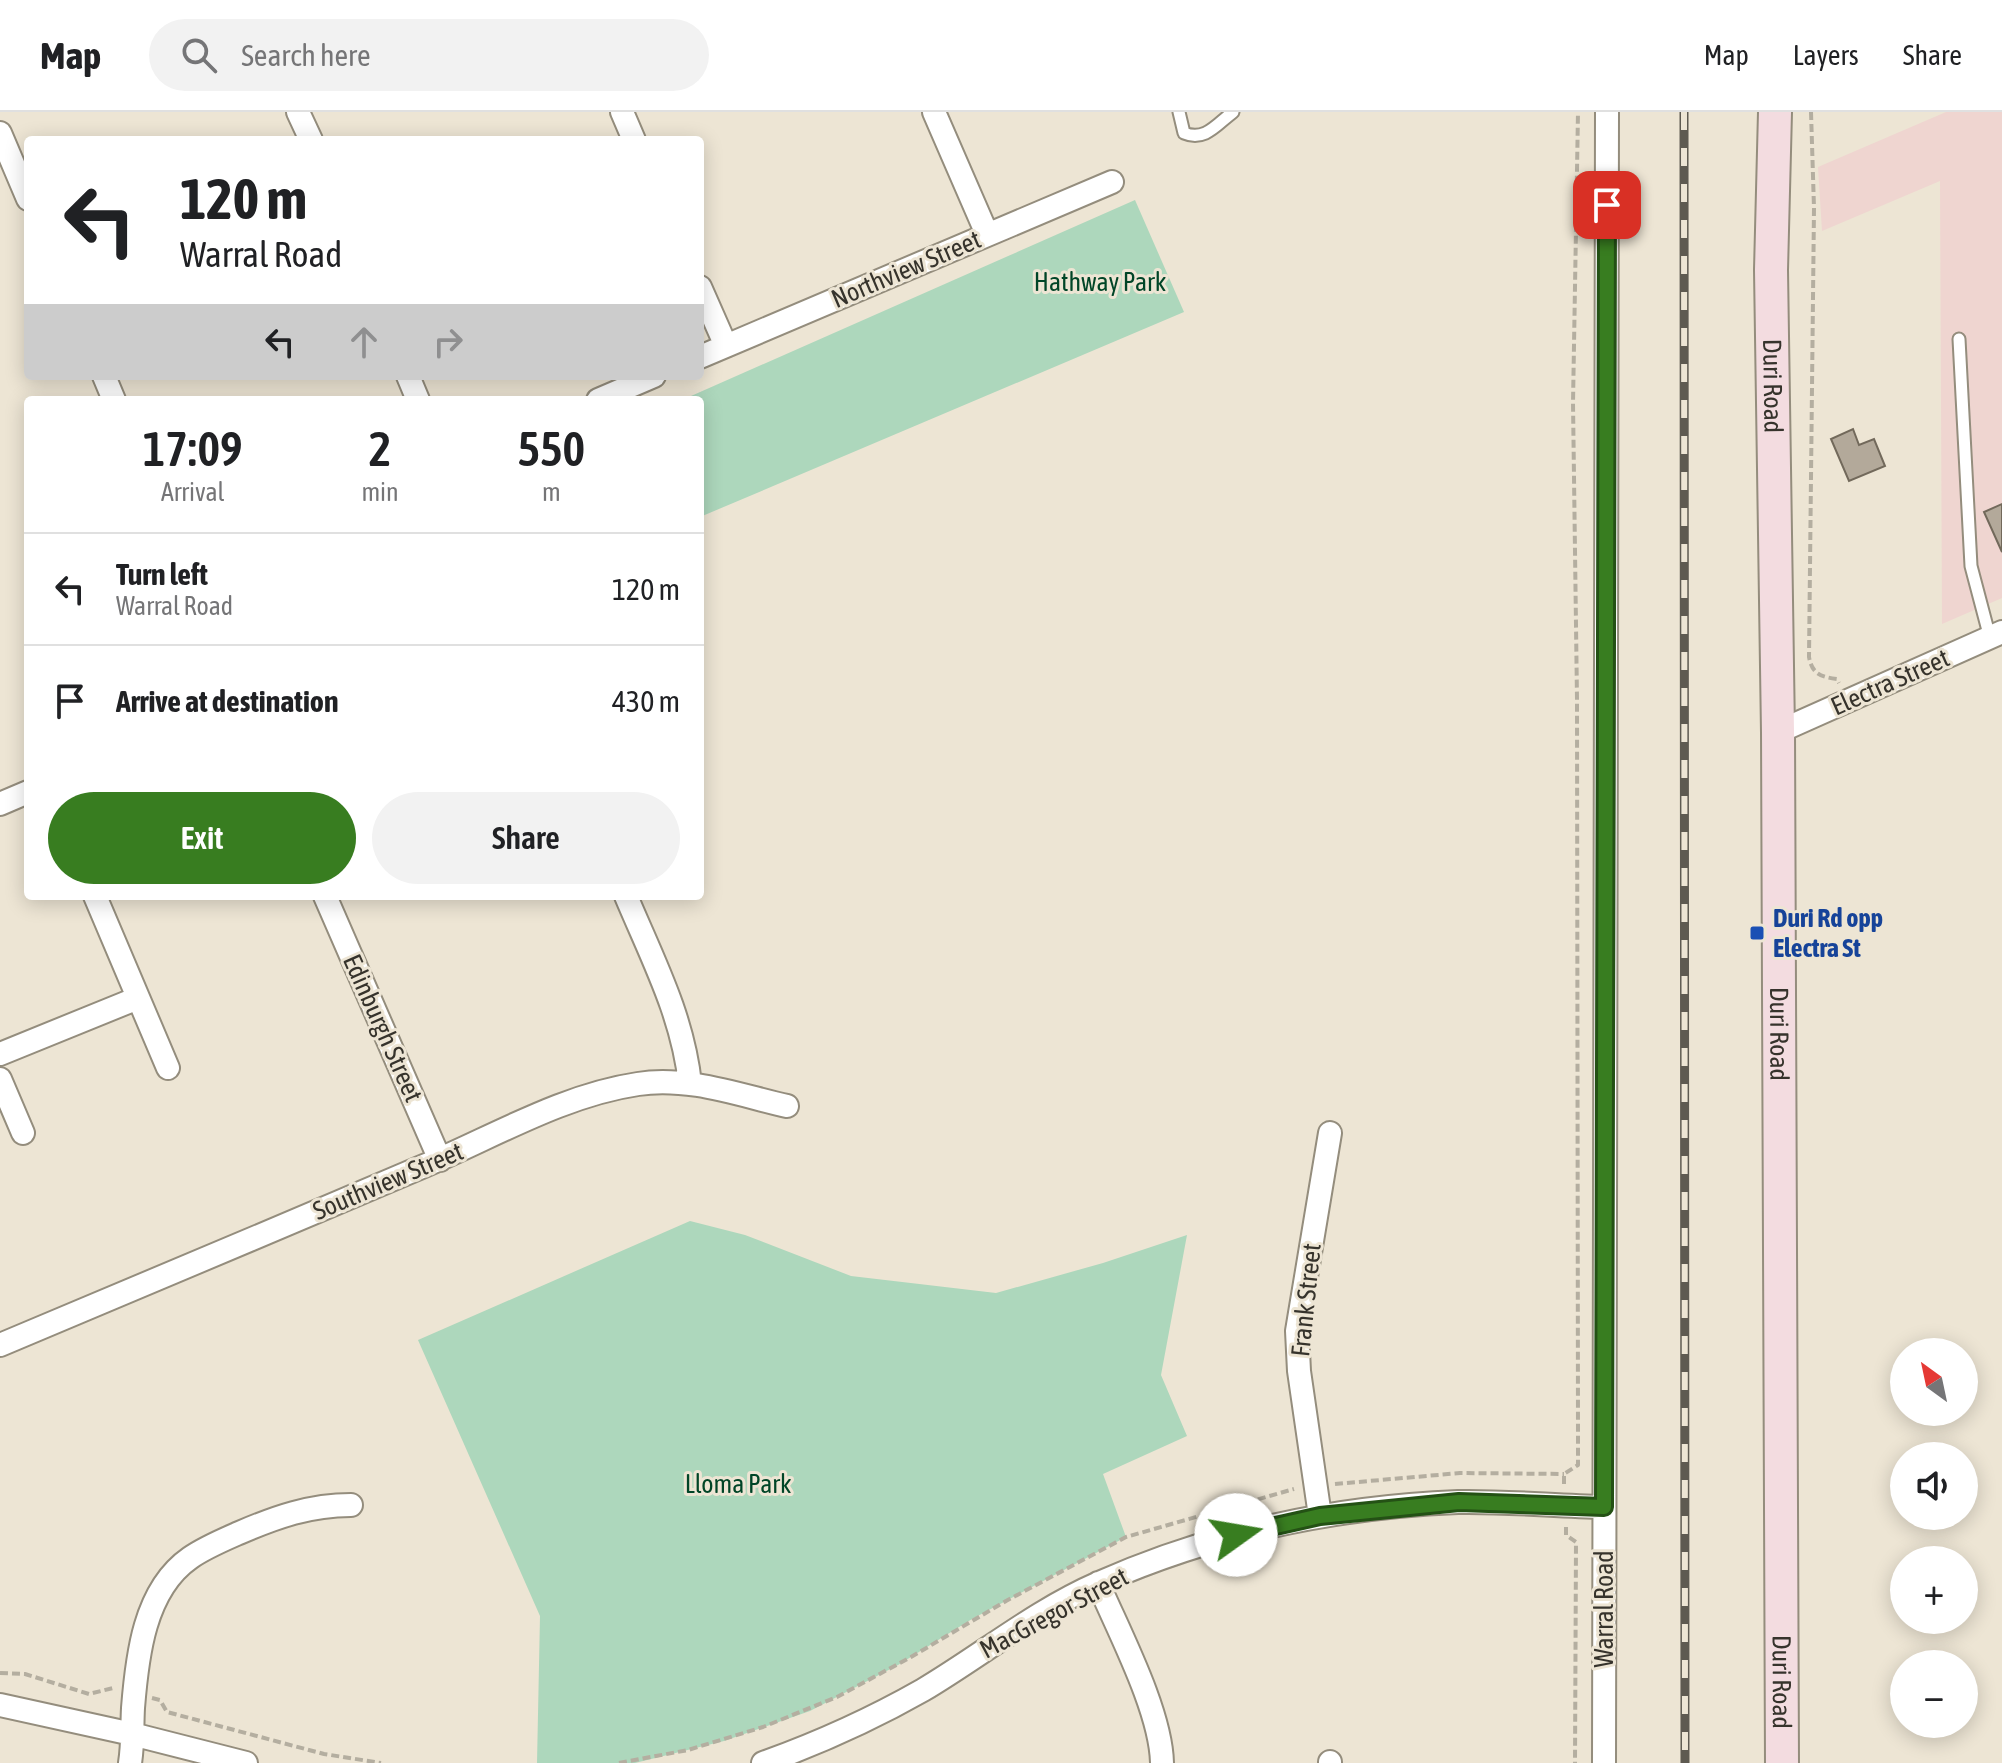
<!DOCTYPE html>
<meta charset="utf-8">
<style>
body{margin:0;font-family:"Asap Condensed",sans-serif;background:#f2f2f2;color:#202124;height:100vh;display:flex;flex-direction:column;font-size:30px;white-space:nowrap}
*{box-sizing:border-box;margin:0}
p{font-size:26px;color:#757577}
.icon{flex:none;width:44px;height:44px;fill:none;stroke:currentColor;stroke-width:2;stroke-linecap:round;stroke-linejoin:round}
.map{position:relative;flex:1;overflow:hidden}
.drawer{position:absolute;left:24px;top:284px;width:680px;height:504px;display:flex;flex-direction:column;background:#fff;border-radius:8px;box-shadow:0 4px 20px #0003}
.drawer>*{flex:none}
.banner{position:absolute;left:24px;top:24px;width:680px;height:244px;border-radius:8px;box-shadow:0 4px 20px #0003;background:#fff;color:#202124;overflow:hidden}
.needle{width:52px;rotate:327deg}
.tools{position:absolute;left:1890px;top:1226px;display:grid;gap:16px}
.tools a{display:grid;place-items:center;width:88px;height:88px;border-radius:50%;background:#fff;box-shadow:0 4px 20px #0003;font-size:40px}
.pin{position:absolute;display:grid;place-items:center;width:68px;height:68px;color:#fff;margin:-34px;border-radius:16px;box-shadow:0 4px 12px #0006}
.me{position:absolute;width:88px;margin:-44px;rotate:77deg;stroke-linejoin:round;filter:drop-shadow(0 0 6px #0008)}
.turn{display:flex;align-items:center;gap:28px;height:168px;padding:0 24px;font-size:36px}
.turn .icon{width:104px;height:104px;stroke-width:2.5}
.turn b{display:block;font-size:56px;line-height:68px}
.lanes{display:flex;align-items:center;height:76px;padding:0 24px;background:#0003;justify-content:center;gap:40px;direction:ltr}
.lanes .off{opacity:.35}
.eta{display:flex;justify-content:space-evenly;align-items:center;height:136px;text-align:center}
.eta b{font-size:48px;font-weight:600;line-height:56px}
.primary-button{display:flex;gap:16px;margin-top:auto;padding:16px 24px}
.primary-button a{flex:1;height:92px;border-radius:48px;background:#387d20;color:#fff;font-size:32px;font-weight:600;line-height:92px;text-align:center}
.primary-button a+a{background:#f2f2f2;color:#202124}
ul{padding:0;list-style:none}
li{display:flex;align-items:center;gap:24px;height:112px;padding:0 24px;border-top:2px solid #e0e0e0}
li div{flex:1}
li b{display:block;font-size:30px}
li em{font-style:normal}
header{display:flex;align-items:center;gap:48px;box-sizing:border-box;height:112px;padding:0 40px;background:#fff;border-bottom:2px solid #e0e0e0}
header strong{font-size:38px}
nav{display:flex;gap:44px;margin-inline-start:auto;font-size:28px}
.search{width:560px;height:72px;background:#f2f2f2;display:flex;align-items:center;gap:20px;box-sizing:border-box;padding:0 28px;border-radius:44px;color:#757577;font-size:30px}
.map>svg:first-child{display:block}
</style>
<header>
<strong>Map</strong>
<div class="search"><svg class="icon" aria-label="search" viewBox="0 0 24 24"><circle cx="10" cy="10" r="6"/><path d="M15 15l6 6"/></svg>Search here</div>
<nav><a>Map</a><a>Layers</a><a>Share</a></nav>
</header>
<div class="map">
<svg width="2002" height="1651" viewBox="0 0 2002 1651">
<rect width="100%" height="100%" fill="#ede5d4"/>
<!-- industrial -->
<path fill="#efd5d0" d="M1946,0H2002V486L1942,512L1940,69L1822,119L1818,55Z"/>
<!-- green -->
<path fill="#add7bc" d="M1135,88L1184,200L700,405V288H682Z
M690,1109L745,1123L851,1164L996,1181L1103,1151L1187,1123L1161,1263L1187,1324L1103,1362L1126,1425L972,1507L898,1553L810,1599L724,1629L635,1651H537L540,1504L418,1228Z"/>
<!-- building -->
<path fill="#b3a99a" stroke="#72695b" stroke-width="2" d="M1853,317L1859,333L1874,327L1885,354L1849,369L1831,327Z
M2002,392V440L1984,400Z"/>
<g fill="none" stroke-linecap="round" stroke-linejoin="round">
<!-- service casing -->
<g stroke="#948d7d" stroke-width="15">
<path id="service" d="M1179,0L1184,21C1205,30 1217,12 1233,0
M1959,227L1971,454L1990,526"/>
</g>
<!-- minor casing -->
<g stroke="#948d7d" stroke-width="26">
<path id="minor" d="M298,0L311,28
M622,0L634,28
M934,0L987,122
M0,21L28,87
M700,175L726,234
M700,245L1112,70
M104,264L114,288
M408,264L418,288
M598,288L654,264
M1778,620L2002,520
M0,692L28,680
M95,784L168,956
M325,784L440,1048
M626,784C652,846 683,904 690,972
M0,942L138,886
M0,967L23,1021
M0,1233C141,1174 283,1114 424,1054C493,1025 563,983 638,972C687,964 739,983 787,994
M1320,1404L1299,1259L1297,1219L1330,1021
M1098,1471C1119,1520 1161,1599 1162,1651
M0,1593L132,1622L246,1651
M130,1651C133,1633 132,1614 133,1596C137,1545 144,1478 190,1446C204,1436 223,1428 239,1421C276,1405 310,1393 351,1393
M763,1651C819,1631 872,1607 923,1578C982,1543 1035,1499 1099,1471C1212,1421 1335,1395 1458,1390C1506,1389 1555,1394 1604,1395
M1330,1651V1650
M1604,1651L1607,0"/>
</g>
<!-- secondary casing -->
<g stroke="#948d7d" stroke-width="36">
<g id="secondary">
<path id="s1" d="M1775,0L1771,158L1778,620L1782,1651"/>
</g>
</g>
<!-- path -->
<path stroke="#b4aea0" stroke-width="4" stroke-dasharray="8 4" stroke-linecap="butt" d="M1811,0L1814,96L1809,545C1812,562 1821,565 1837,567L1839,571
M1335,1372L1460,1361L1564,1362
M1564,1372V1362L1578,1353V1321L1577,587L1573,291L1578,0
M1566,1415V1423L1576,1430L1575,1651
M0,1561L25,1562L89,1582L113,1576
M152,1586L160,1588L167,1600L324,1642L381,1651
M619,1651L688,1638L763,1615L837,1585L911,1545L1006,1489L1126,1425L1294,1377"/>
<!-- service -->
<use href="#service" stroke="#fff" stroke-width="11"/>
<!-- minor -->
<use href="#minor" stroke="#fff" stroke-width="22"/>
<!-- secondary -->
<use href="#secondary" stroke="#f3dce0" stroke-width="32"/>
<!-- rail casing -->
<g stroke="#5e5a51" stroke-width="9">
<path id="rail" d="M1684,0L1685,1651"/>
</g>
<!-- rail -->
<use href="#rail" stroke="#ede5d4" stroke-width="6" stroke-dasharray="18" stroke-linecap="butt"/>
</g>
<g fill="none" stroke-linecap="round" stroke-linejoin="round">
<!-- route casing -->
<g stroke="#245115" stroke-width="20">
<path id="route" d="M1236,1423L1320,1404L1459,1390L1604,1395L1607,93"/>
</g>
<!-- route -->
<use href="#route" stroke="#387d20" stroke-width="14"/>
</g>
<!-- markers -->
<rect fill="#1a4fb4" stroke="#ede5d4" stroke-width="3" x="1749" y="813" width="16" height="16" rx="4"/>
<g text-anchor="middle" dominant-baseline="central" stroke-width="6" stroke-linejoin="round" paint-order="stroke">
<!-- street labels -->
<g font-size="26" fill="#36332c" stroke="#ede5d4">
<text transform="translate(906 157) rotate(-23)">Northview Street</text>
<text stroke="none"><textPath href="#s1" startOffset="274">Duri Road</textPath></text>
<text transform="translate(1890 570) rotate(-24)">Electra Street</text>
<text transform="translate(383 916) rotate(66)">Edinburgh Street</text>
<text stroke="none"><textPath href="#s1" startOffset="922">Duri Road</textPath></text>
<text transform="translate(388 1069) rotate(-23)">Southview Street</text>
<text transform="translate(1306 1188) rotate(-84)">Frank Street</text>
<text transform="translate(1604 1497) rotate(-90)">Warral Road</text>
<text transform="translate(1054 1501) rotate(-28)">MacGregor Street</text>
<text stroke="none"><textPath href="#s1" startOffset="1570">Duri Road</textPath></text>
</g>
<!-- park labels -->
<g font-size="26" fill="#004527" stroke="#ede5d4">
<text x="1100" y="170">Hathway Park</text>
<text x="738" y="1372">Lloma Park</text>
</g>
<!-- transit labels -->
<g font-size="26" font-weight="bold" fill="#164399" stroke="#ede5d4" text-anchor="start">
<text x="1773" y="806">Duri Rd opp<tspan x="1773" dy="30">Electra St</tspan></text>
</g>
</g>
</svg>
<div class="tools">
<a><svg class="needle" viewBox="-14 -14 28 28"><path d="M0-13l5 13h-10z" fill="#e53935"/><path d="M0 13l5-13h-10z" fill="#757577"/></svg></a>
<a><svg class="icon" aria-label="sound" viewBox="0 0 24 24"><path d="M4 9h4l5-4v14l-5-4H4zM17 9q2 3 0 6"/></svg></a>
<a>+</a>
<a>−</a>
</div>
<div class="pin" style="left:1607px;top:93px;background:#d93025"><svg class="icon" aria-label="arrive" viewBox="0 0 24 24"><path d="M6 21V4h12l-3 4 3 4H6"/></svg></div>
<svg class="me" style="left:1236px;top:1423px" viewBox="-20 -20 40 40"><circle r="19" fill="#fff"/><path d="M0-13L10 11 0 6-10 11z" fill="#387d20"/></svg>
<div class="banner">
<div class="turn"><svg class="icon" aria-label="left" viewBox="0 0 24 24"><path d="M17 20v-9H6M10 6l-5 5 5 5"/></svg><div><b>120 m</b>Warral Road</div></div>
<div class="lanes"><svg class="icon" aria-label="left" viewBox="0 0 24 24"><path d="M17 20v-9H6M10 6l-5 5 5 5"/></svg><svg class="icon off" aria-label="ahead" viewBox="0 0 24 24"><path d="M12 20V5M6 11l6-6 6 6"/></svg><svg class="icon off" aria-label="right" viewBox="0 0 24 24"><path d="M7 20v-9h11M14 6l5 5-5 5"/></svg></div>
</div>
<section class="drawer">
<div class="eta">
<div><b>17:09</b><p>Arrival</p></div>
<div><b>2</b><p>min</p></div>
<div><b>550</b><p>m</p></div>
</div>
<ul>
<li><svg class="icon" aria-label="left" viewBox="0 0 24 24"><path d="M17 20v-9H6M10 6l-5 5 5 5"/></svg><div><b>Turn left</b><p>Warral Road</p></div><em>120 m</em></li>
<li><svg class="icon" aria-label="arrive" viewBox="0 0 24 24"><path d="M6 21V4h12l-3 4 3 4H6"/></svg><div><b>Arrive at destination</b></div><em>430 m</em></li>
</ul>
<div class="primary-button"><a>Exit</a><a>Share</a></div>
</section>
</div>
